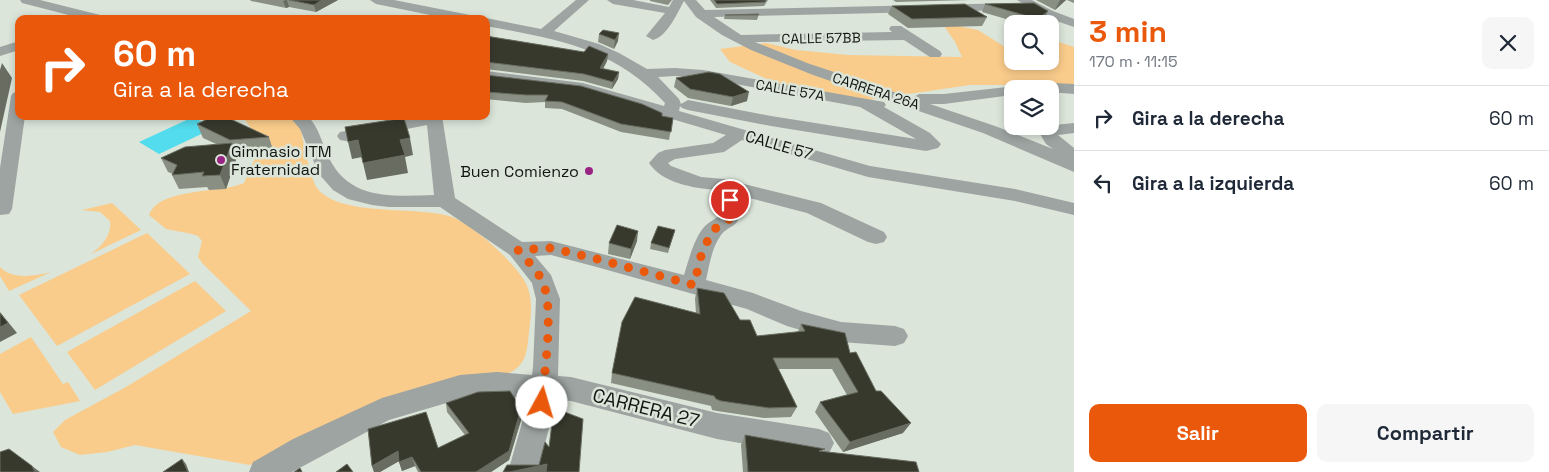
<!DOCTYPE html>
<html lang="es">
<meta charset="utf-8">
<style>
body{margin:0;font-family:"Space Grotesk",sans-serif;background:#f6f6f7;color:#1f2937;height:100vh;display:flex;flex-direction:column;font-size:19px;white-space:nowrap}
*{box-sizing:border-box;margin:0}
p{font-size:16px;color:#747a83}
.icon{flex:none;width:28px;height:28px;fill:none;stroke:currentColor;stroke-width:2;stroke-linecap:round;stroke-linejoin:round}
.map{position:relative;flex:1;overflow:hidden}
.details{display:flex;flex-direction:column;background:#fff;width:475px}
.details>*{flex:none}
.banner{position:absolute;left:15px;top:15px;width:475px;height:105px;border-radius:10px;box-shadow:0 2px 8px #0003;background:#ea580c;color:#fff;overflow:hidden}
.fabs{position:absolute;left:1004px;top:15px;display:grid;gap:10px}
.fabs a{display:grid;place-items:center;width:55px;height:55px;border-radius:10px;background:#fff;box-shadow:0 2px 8px #0003;font-size:25px}
.pin{position:absolute;display:grid;place-items:center;width:42px;height:42px;color:#fff;margin:-21px;border:2px solid #fff;border-radius:50%;box-shadow:0 1px 5px #0007}
.me{position:absolute;width:55px;margin:-28px;rotate:6deg;stroke-linejoin:round;filter:drop-shadow(0 0 4px #0008)}
.turn{display:flex;align-items:center;gap:18px;height:105px;padding:0 15px;font-size:22px}
.turn .icon{width:65px;height:65px;stroke-width:2.5}
.turn b{display:block;font-size:35px;line-height:42px}
.round{display:grid;place-items:center;flex:none;width:52px;height:52px;border-radius:10px;background:#f6f6f7}
.headline{display:flex;align-items:center;justify-content:space-between;height:85px;padding:0 15px}
h1{font-size:30px;font-weight:700;line-height:38px;color:#ea580c}
.primary-button{display:flex;gap:10px;margin-top:auto;padding:10px 15px}
.primary-button a{flex:1;height:58px;border-radius:10px;background:#ea580c;color:#fff;font-size:20px;font-weight:700;line-height:58px;text-align:center}
.primary-button a+a{background:#f6f6f7;color:#1f2937}
ul{padding:0;list-style:none}
li{display:flex;align-items:center;gap:15px;height:65px;padding:0 15px;border-top:1px solid #e0e1e3}
li div{flex:1}
li b{display:block;font-size:19px}
li em{font-style:normal}
main{display:flex;flex:1;min-height:0}
.map>svg:first-child{display:block}
</style>
<main>
<div class="map">
<svg width="1074" height="472" viewBox="0 0 1074 472">
<rect width="100%" height="100%" fill="#dbe5d9"/>
<!-- green -->
<path fill="#facc8b" d="M942,23L978,30L1005,47L1012,48V61H1050V39L1074,47V88L1040,85H970L854,102L786,88L730,62L720,49L766,43L796,50L848,55L962,57L955,42Z
M242,116H288L300,126C303,139 310,178 317,188C340,218 418,205 452,217C469,224 490,242 503,255C531,284 534,292 529,332C527,350 527,365 509,373L412,394L364,412L250,465L135,445L107,452L80,455L61,447L53,432L65,420L126,387L251,311L203,264L198,257L202,241L198,236L192,234L166,229L149,215C160,187 219,194 244,183L262,143Z
M112,203L141,230L91,254C102,246 112,235 110,221L100,212L82,210Z
M147,233L190,274L57,346L19,295Z
M0,267C12,280 35,276 51,272L9,291L0,276Z
M195,281L226,311L95,390L67,352Z
M31,337L63,384L68,382L80,401L13,414L0,392V354Z"/>
<!-- water -->
<path fill="#52dced" d="M193,117L214,128L159,154L139,142Z"/>
<g fill="none" stroke-linecap="round" stroke-linejoin="round">
<!-- minor -->
<path fill="#9da4a2" fill-rule="evenodd" d="M20,0H40L104,16L106,19H84L22,3Z
M370,0H394L470,15L476,19H450L376,4Z
M576,0H589L554,31L599,44L619,53L647,69L675,68L703,70L884,102L886,105L884,107L930,133L941,144L938,148L926,151L771,126L688,110L682,108L680,106L679,111L870,166L1015,189L1074,203V215L1015,201L868,177L742,140L724,152L675,159L668,163L671,166L701,177L724,179L821,203L884,232L887,237L884,242L876,244L868,242L807,213L738,195C740,200 740,205 740,211C739,228 730,224 721,235C712,247 709,266 706,280L753,293L801,311L841,322L895,326L904,329L908,336L904,343L895,346L841,342L787,326L747,309L593,266L551,255L535,256L551,275L560,299L558,376L571,377L717,413L819,429L829,433L834,443L829,453L819,457L717,439L571,401L556,400L538,472H508L529,398L497,396L460,399L389,420L292,472H249L253,462L293,439L382,398L460,375L497,372L532,375L533,367L536,299L532,283L510,255L440,207H389L372,205L348,199L333,190L319,174L300,129L289,116H308C319,128 322,143 329,158C350,201 393,196 434,195L427,125L346,141L340,140L337,136L340,132L346,131L422,116H442L455,198L522,242L551,241L684,275C689,259 694,238 705,226C709,222 715,219 719,216L720,200L716,190C693,188 662,183 649,163L658,153L665,150L713,143L726,135L581,92L486,80V71L583,83L664,106L665,103C615,48 556,39 486,26V19H484L486,18L541,29ZM675,76L703,78L860,107L916,139L771,116L688,100L681,104L679,99L658,77Z
M607,0H633L669,7L673,0H696L705,10L1016,3L1018,6L1016,9L1012,10L714,17L741,35L892,32L889,29L891,26H901L940,51L942,54L940,57H930L904,40L755,42L807,63L912,98L919,94H944L1016,86L1034,82L1074,84V94L1050,92V89H1012V95L944,104H930L995,126L1053,149L1046,144L1040,134L1045,126L1074,123V133L1058,135L1074,148V172L983,133L813,75L751,50L722,35L696,17L684,1C677,13 668,36 653,40L646,36L665,13L613,4Z
M1017,0H1032L1053,11L1074,19V27L1045,17Z
M19,41V50L0,56V47Z
M19,91V116H25L12,209L9,214L0,215V168L11,96L13,93Z"/>
</g>
<!-- wall -->
<path fill="#8a8f83" d="M250,0H338L316,12L289,7L286,8L251,1Z
M650,0H672L668,5L650,1Z
M710,0H768L764,6L716,8Z
M893,0H971L896,2Z
M1036,0H1066L1055,10Z
M1067,0H1074V3Z
M985,4L1044,18L1037,24H1023L982,12Z
M892,6L987,17L982,26L908,28L888,14Z
M759,14L757,20L724,19L725,15Z
M599,34L618,41L614,49L598,42Z
M486,36L584,52L608,54L607,61L603,69L619,72L618,79L612,89L583,81L486,69Z
M486,75L662,116L673,118L669,140L621,132L562,109L545,108V102L526,103L486,99Z
M676,78L747,101L731,106L688,98L674,87Z
M197,124L269,137L273,150L236,154L237,157L226,189L209,190L207,187L179,189L172,175L173,174L168,172L161,158L216,144L203,138Z
M675,230L668,253L650,249L651,243Z
M637,241L630,259L608,254L609,243Z
M697,288L740,320L757,336L798,332L801,324L850,353L903,433L843,452L815,412L820,402L847,395L832,369H778L797,407L791,417L764,418L717,411L712,410L711,406L611,383L612,373L696,313L695,299Z
M446,403L521,408L522,417L509,460L491,472H418L415,466L402,471L399,461L380,472H374L372,466L438,448L465,435L447,412Z
M745,435L823,452L919,472H743L741,445Z"/>
<!-- shaded-wall -->
<path fill="#696d61" d="M286,0H287L289,7L286,8L283,1Z
M322,0H338L316,12L314,5Z
M1060,0H1066L1055,10Z
M1048,11L1044,18L1037,24H1035L1038,19Z
M619,33L618,41L614,49L615,40Z
M608,54L607,61L599,76L600,68Z
M2,63L12,78L0,132V70Z
M619,72L618,79L612,89L613,82Z
M749,92L747,101L731,106L733,97Z
M410,138L413,155L405,157L408,173L367,180L363,163L400,140Z
M358,140L362,157L352,159L348,142Z
M232,143L237,157L226,189L220,175Z
M638,231L637,241L630,259L631,249Z
M0,312L17,333L0,342Z
M521,408L522,417L509,460L491,472H476Z
M911,423L903,433L843,452L850,442Z
M398,451L401,460L380,472H374L372,466Z
M412,457L415,466L402,471L399,462Z
M182,459L186,464L189,472H188Z
M547,464V472H510Z
M32,466L40,472H35Z"/>
<!-- building -->
<path fill="#38392d" stroke="#696d61" d="M289,0H322L314,5Z
M714,0H766L765,2L717,4Z
M1034,3L1048,11L1038,19L985,4Z
M965,4L987,17L912,19L892,6Z
M759,14L758,15H725Z
M603,30L619,33L615,40L599,34Z
M486,36L584,52L589,46L608,54L600,68L619,72L613,82L584,74L486,62Z
M709,72L720,74L749,92L733,97L690,89L676,78Z
M486,75L581,86L642,104L662,113V116L673,118L671,132L621,124L562,102L545,101L548,95H526L486,92Z
M214,116H224L269,137L230,140L197,124Z
M404,118L410,138L400,140L405,155L363,163L358,140L348,142L345,127Z
M232,143L220,175L202,176L204,172L172,175L177,165L161,158L185,147Z
M617,225L638,231L631,249L609,243Z
M658,226L675,230L669,248L651,243Z
M697,288L724,293L740,320H750L757,336L805,331L801,324L845,333L850,353L856,352L876,391H881L911,423L850,442L820,402L858,392L838,358H773L797,407L769,408L721,401L716,399L714,396L612,373L622,322L635,297L700,314Z
M0,313L8,323L0,327Z
M510,391L521,408L509,451L476,472H421L412,457L399,462L398,451L372,466L368,429L426,412L438,448L469,433L446,403L478,392Z
M554,408L583,419L579,472H546L547,464L510,472H503L507,465H539L545,442L549,447Z
M745,435L825,449L819,451L916,462L919,472H748Z
M9,449L32,466L35,472H0V452Z
M182,459L188,472H163Z
M347,464L353,472H336Z
M300,468L302,472H294Z"/>
<g fill="none" stroke-linecap="round" stroke-linejoin="round">
<!-- route -->
<path stroke="#ea580c" stroke-width="9" stroke-dasharray="0 16.2" d="M542,403C544,375 555,305 542,281C537,269 526,260 518,250L551,248L593,258L694,285L702,252L713,230L729,220L730,200"/>
</g>
<!-- markers -->
<g fill="#982583" stroke="#dbe5d9" stroke-width="2">
<circle cx="221" cy="160" r="5"/>
<circle cx="589" cy="171" r="5"/>
</g>
<g text-anchor="middle" dominant-baseline="central" stroke-width="5" stroke-linejoin="round" paint-order="stroke">
<!-- far-street labels -->
<g font-size="14" fill="#121511" stroke="#dbe5d9">
<text transform="translate(821 38) rotate(-1)">CALLE 57BB</text>
<text transform="translate(790 90) rotate(10)">CALLE 57A</text>
<text transform="translate(876 91) rotate(18)">CARRERA 26A</text>
</g>
<!-- street labels -->
<g font-size="16" fill="#121511" stroke="#dbe5d9">
<text transform="translate(779 145) rotate(16)">CALLE 57</text>
</g>
<!-- poi labels -->
<g font-size="16" fill="#121511" stroke="#dbe5d9" text-anchor="start">
<text x="231" y="151">Gimnasio ITM<tspan x="231" dy="18">Fraternidad</tspan></text>
<text x="579" y="171" text-anchor="end">Buen Comienzo</text>
</g>
<!-- near-street labels -->
<g font-size="19" fill="#121511" stroke="#dbe5d9">
<text transform="translate(646 408) rotate(14)">CARRERA 27</text>
</g>
</g>
</svg>
<div class="fabs">
<a><svg class="icon" aria-label="search" viewBox="0 0 24 24"><circle cx="10" cy="10" r="6"/><path d="M15 15l6 6"/></svg></a>
<a><svg class="icon" aria-label="layers" viewBox="0 0 24 24"><path d="M12 4l9 5-9 5-9-5zM3 14l9 5 9-5"/></svg></a>
</div>
<div class="pin" style="left:730px;top:200px;background:#d93025"><svg class="icon" aria-label="arrive" viewBox="0 0 24 24"><path d="M6 21V4h12l-3 4 3 4H6"/></svg></div>
<svg class="me" style="left:542px;top:403px" viewBox="-20 -20 40 40"><circle r="19" fill="#fff"/><path d="M0-13L10 11 0 6-10 11z" fill="#ea580c"/></svg>
<div class="banner">
<div class="turn"><svg class="icon" aria-label="right" viewBox="0 0 24 24"><path d="M7 20v-9h11M14 6l5 5-5 5"/></svg><div><b>60 m</b>Gira a la derecha</div></div>
</div>
</div>
<section class="details">
<div class="headline"><div><h1>3 min</h1><p>170 m · 11:15</p></div><a class="round"><svg class="icon" aria-label="close" viewBox="0 0 24 24"><path d="M6 6l12 12M18 6L6 18"/></svg></a></div>
<ul>
<li><svg class="icon" aria-label="right" viewBox="0 0 24 24"><path d="M7 20v-9h11M14 6l5 5-5 5"/></svg><div><b>Gira a la derecha</b></div><em>60 m</em></li>
<li><svg class="icon" aria-label="left" viewBox="0 0 24 24"><path d="M17 20v-9H6M10 6l-5 5 5 5"/></svg><div><b>Gira a la izquierda</b></div><em>60 m</em></li>
</ul>
<div class="primary-button"><a>Salir</a><a>Compartir</a></div>
</section>
</main>
